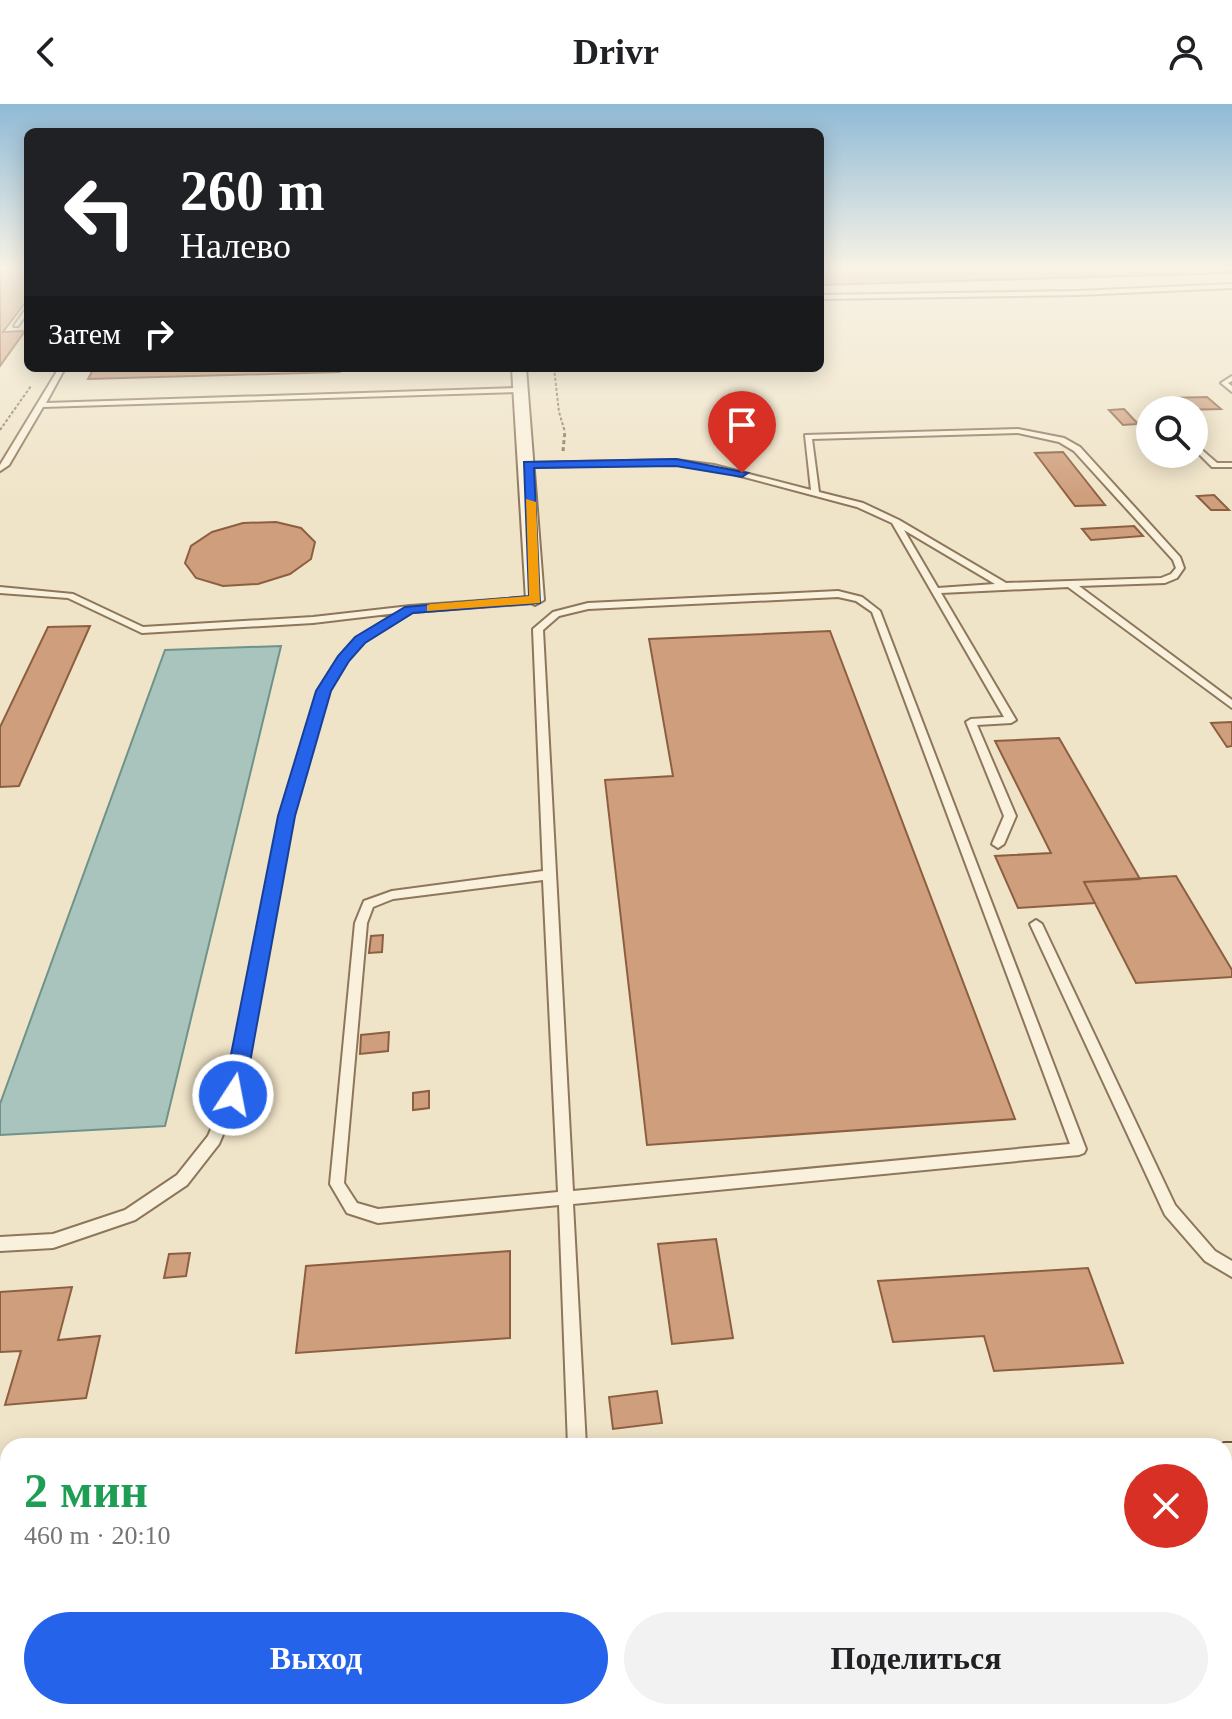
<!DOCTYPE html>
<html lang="ru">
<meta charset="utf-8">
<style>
body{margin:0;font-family:"Times New Roman",serif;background:#f2f2f2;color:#202124;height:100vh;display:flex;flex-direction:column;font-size:30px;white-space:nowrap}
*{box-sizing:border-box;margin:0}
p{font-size:26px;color:#757577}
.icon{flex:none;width:44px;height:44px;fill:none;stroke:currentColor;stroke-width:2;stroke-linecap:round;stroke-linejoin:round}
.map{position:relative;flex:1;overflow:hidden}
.details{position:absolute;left:0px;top:1334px;width:1232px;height:282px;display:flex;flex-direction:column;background:#fff;border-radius:24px 24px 0 0;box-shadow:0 4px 20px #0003}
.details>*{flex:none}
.banner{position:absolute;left:24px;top:24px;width:800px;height:244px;border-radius:12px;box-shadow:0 4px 20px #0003;background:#202124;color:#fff;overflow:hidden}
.tools{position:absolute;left:1136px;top:292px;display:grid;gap:16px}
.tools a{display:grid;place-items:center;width:72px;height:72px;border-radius:50%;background:#fff;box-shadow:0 4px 20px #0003;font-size:40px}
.pin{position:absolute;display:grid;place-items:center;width:68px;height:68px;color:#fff;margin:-82px -34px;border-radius:50% 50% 50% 0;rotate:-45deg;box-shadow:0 0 8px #0007}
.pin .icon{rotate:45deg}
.me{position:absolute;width:88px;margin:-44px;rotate:11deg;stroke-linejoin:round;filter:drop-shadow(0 0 6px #0008)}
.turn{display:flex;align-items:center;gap:28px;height:168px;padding:0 24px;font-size:36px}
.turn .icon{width:104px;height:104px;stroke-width:2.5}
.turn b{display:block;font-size:56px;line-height:68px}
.then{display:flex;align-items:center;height:76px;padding:0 24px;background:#0003;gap:16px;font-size:30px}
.round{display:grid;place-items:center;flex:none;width:84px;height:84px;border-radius:42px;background:#f2f2f2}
.overview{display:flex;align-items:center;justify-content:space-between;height:136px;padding:0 24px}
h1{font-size:48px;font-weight:600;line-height:60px;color:#1e9e55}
.cta{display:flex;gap:16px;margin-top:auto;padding:16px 24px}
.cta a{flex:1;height:92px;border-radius:48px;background:#2563eb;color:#fff;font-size:32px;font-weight:600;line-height:92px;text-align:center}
.cta a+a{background:#f2f2f2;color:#202124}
header{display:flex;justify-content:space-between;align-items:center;height:104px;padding:0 24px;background:#fff;font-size:36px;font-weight:600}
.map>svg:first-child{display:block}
</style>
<header><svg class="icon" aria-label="back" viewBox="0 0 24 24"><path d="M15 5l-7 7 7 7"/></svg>Drivr<svg class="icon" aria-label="person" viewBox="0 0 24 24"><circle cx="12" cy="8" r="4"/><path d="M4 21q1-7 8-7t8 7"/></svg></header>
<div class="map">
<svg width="1232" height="1615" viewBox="0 0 1232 1615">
<rect width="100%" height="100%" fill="#f0e4c8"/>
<!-- water -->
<path fill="#a9c4bc" stroke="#6f938a" stroke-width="2" d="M281,542L165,1022L0,1031V1000L165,546Z"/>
<!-- building -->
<path fill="#cf9f7d" stroke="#8d5f41" stroke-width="2" d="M0,165H28V195L3,228L25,227L0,262Z
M820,165H1232V169L820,181Z
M94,264H341L340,268L88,275Z
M1207,293L1221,305L1182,306L1170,294Z
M1124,305L1138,320L1123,321L1109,306Z
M1063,348L1105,401L1075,402L1035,349Z
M1214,391L1229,406H1211L1197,392Z
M276,418L301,424L315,438L311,455L290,470L258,480L223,482L196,474L185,459L191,442L212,428L243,419Z
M1134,422L1143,432L1091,436L1082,425Z
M90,522L19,682L0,683V623L48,523Z
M830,527L1015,1015L647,1041L605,676L673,672L649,535Z
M1232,618V642L1227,643L1211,619Z
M1059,634L1140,775L1084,778L1095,799L1018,804L995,752L1051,749L995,637Z
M1176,772L1232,866V873L1136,879L1084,778Z
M383,831L382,848L369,849L371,832Z
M389,928L388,947L360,950L361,931Z
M429,987V1004L413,1006V989Z
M716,1135L733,1234L672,1240L658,1140Z
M510,1147V1234L296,1249L306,1162Z
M190,1149L186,1172L164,1174L169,1150Z
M1088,1164L1123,1259L994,1267L984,1232L893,1238L878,1177Z
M72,1183L58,1236L100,1232L86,1294L5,1301L21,1247L0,1248V1188Z
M657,1287L662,1319L613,1325L609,1293Z"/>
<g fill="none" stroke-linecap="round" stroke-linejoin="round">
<!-- lane casing -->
<g stroke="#8d765c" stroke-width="4">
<path id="lane" d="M1232,180V184L1078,191L820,195V191L1078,187Z
M28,202V208L18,222H14Z
M59,264H65L46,299L519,284L522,286L519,288L43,303L9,361L0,367V361Z
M1232,272V277L1228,279L1232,282V288L1221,279Z
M1018,325L1064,334L1080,343L1180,453L1184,464L1177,474L1165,479L1079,482L1232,596V604L1068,483L941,489L1016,616L1011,619L977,621L1016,712L1004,740L998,744L992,740L1004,712L966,618L971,615L1004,613L892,419L857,403L714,365L676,360L528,363L524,361L528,359L676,356L714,361L811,386L805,331ZM1018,329L1059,338L1074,347L1173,456L1176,464L1171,470L1161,474L1006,479L899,416L863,399L819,388L812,335ZM904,426L995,480L938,484Z
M1194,339L1217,359H1232V363H1212L1194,345Z
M0,483L73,490L143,523L313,513L410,502L535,493L539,496L535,499L412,508L363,538L347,556L329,587L293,712L240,991L219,1040L187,1081L135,1116L53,1144L0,1147V1133L53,1130L125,1106L177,1071L208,1032L226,991L281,712L319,587L340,553L357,534L397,509L313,519L142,529L68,494L0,489Z
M838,487L862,493L880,507L1086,1045L1084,1049L1079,1051L573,1100L586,1342H568L559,1101L378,1119L347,1109L330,1080L355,819L364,797L392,787L543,767L533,525L553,508L588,499ZM838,493L856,497L872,508L1070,1040L573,1087L543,526L559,512L588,505ZM543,776L558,1088L378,1105L357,1099L344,1079L367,819L373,803L393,795Z
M1036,816L1042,820L1175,1101L1215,1147L1232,1157V1173L1205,1157L1165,1111L1030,820Z"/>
</g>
<!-- street casing -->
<g stroke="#8d765c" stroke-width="4">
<path id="street" d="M512,264H526L544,496L535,501L526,496Z
M0,1440H8V1478H0Z"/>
</g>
<!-- secondary casing -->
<g stroke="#6f573f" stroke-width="4">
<path id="secondary" d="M1224,1339H1232V1385H1224V1342H1216Z
M549,1608H603V1615H549Z"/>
</g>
<!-- path-far1 -->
<path stroke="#8d765c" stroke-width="2" stroke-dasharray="3 2" stroke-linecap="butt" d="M554,264L559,308L565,328
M0,326L31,282"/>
<!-- path -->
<path stroke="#8d765c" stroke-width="3" stroke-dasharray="4 3" stroke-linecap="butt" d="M563,347L565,326"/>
<!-- lane -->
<use href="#lane" fill="#faf1dc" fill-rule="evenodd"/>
<!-- street -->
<use href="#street" fill="#faf1dc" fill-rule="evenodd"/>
<!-- secondary -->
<use href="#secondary" fill="#faf1dc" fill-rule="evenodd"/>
<!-- tram -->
<path stroke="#3d2e20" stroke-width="3" d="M1224,1405L1232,1404
M1224,1429H1232
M0,1512H8
M0,1540L8,1539"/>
</g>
<!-- sky -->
<linearGradient id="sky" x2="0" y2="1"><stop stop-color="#8fbad6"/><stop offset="0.42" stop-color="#f8f3e6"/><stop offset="1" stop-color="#f8f3e6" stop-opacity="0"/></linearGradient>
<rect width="1232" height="391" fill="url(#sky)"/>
<!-- route -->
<path fill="#2563eb" stroke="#184099" stroke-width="2" d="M676,355L748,369L742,373L676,362L534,364L540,499L413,509L365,539L349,557L331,587L295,712L244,991L241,997L233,1000L226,997L223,991L278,712L316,587L338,552L355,533L405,503L529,492L524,358Z"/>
<!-- slow -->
<path fill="#f59e0b" d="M526,395L536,398L540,499L427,507V501L431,500L529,492Z"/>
</svg>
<div class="tools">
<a><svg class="icon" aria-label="search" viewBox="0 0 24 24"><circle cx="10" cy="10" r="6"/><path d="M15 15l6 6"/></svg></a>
</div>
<div class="pin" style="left:742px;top:369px;background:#d93025"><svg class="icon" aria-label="arrive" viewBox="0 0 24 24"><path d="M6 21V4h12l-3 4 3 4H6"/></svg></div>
<svg class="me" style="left:233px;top:991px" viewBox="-20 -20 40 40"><circle r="17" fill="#2563eb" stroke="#fff" stroke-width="3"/><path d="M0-11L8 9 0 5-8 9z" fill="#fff"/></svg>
<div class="banner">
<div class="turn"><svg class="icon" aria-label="left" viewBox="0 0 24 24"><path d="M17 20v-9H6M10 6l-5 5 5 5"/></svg><div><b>260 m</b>Налево</div></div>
<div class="then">Затем<svg class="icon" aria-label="right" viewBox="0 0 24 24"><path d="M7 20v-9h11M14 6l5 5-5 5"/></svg></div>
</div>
<section class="details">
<div class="overview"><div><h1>2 мин</h1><p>460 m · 20:10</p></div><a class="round" style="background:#d93025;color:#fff"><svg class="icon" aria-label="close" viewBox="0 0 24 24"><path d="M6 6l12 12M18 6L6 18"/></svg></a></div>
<div class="cta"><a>Выход</a><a>Поделиться</a></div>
</section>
</div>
